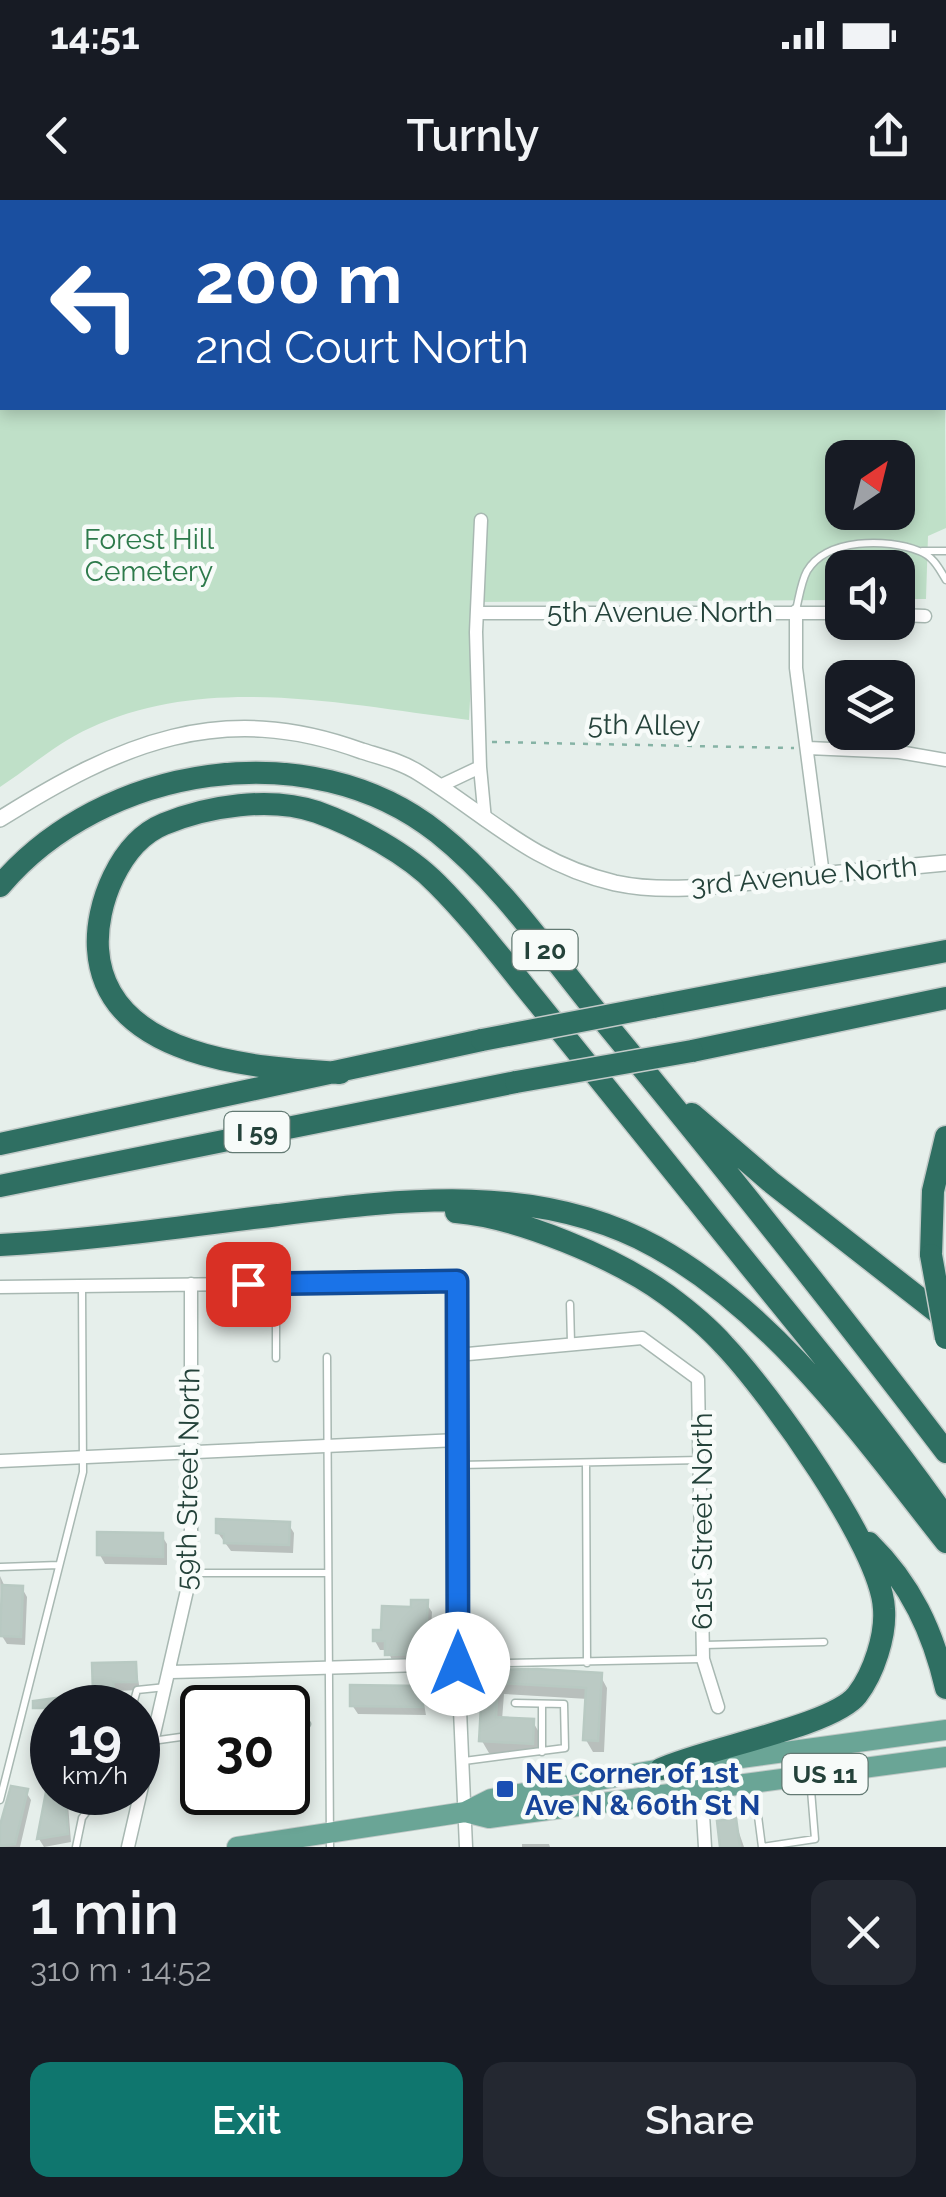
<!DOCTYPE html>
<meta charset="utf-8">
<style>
body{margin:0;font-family:Raleway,sans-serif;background:#242831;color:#f1f3f6;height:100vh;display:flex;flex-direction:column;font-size:38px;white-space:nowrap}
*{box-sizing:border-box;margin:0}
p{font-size:32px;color:#9ea1a6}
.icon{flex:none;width:55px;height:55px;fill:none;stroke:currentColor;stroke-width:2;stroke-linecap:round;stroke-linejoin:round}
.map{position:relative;height:1647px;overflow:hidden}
.details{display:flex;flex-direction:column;background:#171b24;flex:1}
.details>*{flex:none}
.top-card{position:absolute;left:0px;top:0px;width:948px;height:210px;box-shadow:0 5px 15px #0003;background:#1a4fa0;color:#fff;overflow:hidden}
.needle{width:65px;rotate:35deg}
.tools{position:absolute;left:825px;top:240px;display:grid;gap:20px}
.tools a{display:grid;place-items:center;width:90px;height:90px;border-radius:20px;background:#171b24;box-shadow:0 5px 15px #0003;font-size:50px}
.speed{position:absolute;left:30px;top:1485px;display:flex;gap:20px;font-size:50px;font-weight:700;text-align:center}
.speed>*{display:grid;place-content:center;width:130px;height:130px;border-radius:50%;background:#171b24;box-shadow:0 5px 15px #0003;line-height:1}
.speed small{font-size:25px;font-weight:400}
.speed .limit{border:5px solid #111;border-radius:15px;background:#fff;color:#111}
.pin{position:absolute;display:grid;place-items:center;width:85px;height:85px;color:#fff;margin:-42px;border-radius:20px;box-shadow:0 5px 15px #0006}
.me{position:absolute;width:110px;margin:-55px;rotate:0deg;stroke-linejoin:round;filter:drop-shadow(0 0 8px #0008)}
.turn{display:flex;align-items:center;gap:35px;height:210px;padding:0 30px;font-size:45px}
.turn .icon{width:130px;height:130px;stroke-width:2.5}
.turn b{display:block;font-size:70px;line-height:85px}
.round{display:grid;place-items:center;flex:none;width:105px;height:105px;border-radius:20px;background:#242831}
.overview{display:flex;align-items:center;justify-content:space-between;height:170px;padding:0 30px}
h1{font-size:60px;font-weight:600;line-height:75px}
.primary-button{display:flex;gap:20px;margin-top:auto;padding:20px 30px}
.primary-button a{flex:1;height:115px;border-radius:20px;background:#0f766e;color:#fff;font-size:40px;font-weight:600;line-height:115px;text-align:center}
.primary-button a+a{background:#242831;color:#f1f3f6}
.status{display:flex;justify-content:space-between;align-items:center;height:70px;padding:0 50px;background:#171b24;direction:ltr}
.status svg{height:28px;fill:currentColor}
header{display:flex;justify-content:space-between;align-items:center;height:130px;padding:0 30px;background:#171b24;font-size:45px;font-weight:600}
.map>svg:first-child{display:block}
</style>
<div class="status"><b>14:51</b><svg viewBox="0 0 49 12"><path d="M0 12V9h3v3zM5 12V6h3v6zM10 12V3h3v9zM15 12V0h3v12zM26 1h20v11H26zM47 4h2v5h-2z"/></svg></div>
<header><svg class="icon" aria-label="back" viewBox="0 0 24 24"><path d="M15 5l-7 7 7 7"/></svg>Turnly<svg class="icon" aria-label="share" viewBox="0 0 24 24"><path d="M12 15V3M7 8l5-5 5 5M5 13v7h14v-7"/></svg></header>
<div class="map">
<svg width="946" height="1647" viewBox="0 0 946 1647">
<rect width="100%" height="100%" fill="#e6efeb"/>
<!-- green -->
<path fill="#bfe0c8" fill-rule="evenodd" d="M0,0H811L2,2V208H945V198L946,328L928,336L926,399H898V368H842V400L475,402L469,520C345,505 209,473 90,528C58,542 29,568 0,587ZM842,258H898V312H842Z"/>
<!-- shadow -->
<path fill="#0003" d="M289,1325L294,1333L293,1353L231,1351L218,1333Z
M162,1336L167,1344V1365L105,1364L100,1355Z
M0,1376L5,1387L22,1388L27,1397L25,1445L7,1444L2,1436Z
M426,1403L432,1412L429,1463H393L388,1450H380L375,1441Z
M135,1464L140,1490L116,1491L119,1508H52V1559L41,1555L34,1539L50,1537L45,1502L96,1495Z
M485,1473L600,1475L607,1488L604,1552H593L586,1540L588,1499L504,1494L502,1520L533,1522L540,1534L539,1556L489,1553L482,1541Z
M421,1488L426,1515L358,1514L352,1505Z
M202,1566V1592H230L193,1599L185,1569Z
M52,1586V1592H67L71,1642L44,1647L39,1639Z
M26,1592L31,1600L20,1647H0V1639Z
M735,1621L744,1647H723Z
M522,1644H549L550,1647H522Z"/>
<!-- building -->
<path fill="#bbcac4" stroke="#b8c9c2" stroke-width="2.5" d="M216,1319L290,1322L289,1345L224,1343V1334L216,1333Z
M97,1332L163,1333V1357L97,1355Z
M2,1385L23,1386L21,1437L0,1436Z
M411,1400H428L425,1454L385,1455V1441H373V1430H381L382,1406L411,1407Z
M136,1462L137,1482H113L117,1508H33V1501L93,1493L92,1463Z
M537,1469L602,1473L598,1541L583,1540L586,1488L498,1483L496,1517L534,1519L533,1544L479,1541L483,1470Z
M350,1485L423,1486V1507L350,1506Z
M11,1586L28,1589L15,1644L0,1646V1625Z
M46,1592H65L68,1634L37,1639Z
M736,1618L740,1647H720L717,1621Z"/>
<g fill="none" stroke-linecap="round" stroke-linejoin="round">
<!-- service casing -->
<g stroke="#a8b8b2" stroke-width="9">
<path id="service" d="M922,351H946
M796,410C799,398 801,382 807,371C827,338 887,338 919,351C933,356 939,368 946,380
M570,1104L571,1143
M327,1157L330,1647
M276,1158V1084
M586,1263L587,1463
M459,1265L701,1260
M0,1367L59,1365
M191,1373H328
M704,1445L824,1442
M459,1464L702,1459
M132,1508L137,1490L166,1487
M288,1525L307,1524
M152,1541L202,1534
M542,1552V1504
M464,1561L565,1548L564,1504L515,1503
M754,1585L762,1647L815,1639L810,1578
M0,1600L83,1272L82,1087
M76,1647L82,1618L101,1592"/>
</g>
<!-- minor casing -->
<g stroke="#a8b8b2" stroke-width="15">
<path id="minor" d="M796,411V468L823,675
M478,413H842
M898,415L925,416
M808,548L899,552L946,560
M480,567L485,620
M440,586L480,567L476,432L481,320
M0,1087L457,1081L458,1464L466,1647
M457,1155L642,1138L698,1179L703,1459L718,1507
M0,1261L458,1240
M171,1472L458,1464
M700,1565L705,1647
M128,1647L191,1373V1084"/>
</g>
<!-- tertiary casing -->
<g stroke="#a8b8b2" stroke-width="18">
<path id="tertiary" d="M819,0L820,2
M945,184L946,185
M0,619C119,544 221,499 362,551C381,557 402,562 419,573C488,616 531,663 615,683C671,695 731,684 788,678C840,673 893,668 946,663"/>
</g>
<!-- primary casing -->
<g stroke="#c2cac8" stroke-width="22">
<path id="primary" d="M465,1612L489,1618L946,1557
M237,1647L465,1612L491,1599L661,1569L946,1530"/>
</g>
<!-- motorway casing -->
<g stroke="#c2cac8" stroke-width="25">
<path id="motorway" d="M0,686C102,565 310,531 438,633C502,684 551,757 603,820C720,962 835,1106 946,1252
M653,807L946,751
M692,851L946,798
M340,873C260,868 105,860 98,749C95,705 120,642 164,624C208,606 270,596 317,612C356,626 408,654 437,684C474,721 505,763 538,803C591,868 643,933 695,998C779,1104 869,1208 946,1318
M692,914L772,983L946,1119
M0,944L482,840
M0,986L516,882
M456,1012C518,1017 616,1058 667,1095C686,1109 708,1127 724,1145C768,1191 881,1347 884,1409C886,1435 874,1473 857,1495C833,1526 706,1548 661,1569
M0,1045C93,1040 186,1026 278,1015C405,999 538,982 656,1047C776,1114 862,1236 946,1342
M931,1055L933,991L946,937
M869,1343C911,1384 933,1432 946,1488"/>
</g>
<!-- path -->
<path stroke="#86b3a5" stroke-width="2.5" stroke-dasharray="5 8" stroke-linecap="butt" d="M492,542L794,548"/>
<!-- service -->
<use href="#service" stroke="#fff" stroke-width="6"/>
<!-- minor -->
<use href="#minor" stroke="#fff" stroke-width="12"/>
<!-- tertiary -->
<use href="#tertiary" stroke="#fff" stroke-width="15"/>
<!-- primary -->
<use href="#primary" stroke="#6aa596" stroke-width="20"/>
<!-- motorway -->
<use href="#motorway" stroke="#2f6f62" stroke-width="22"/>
<!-- motorway-bridge casing -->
<g stroke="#c2cac8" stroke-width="25" stroke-linecap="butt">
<path id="motorway-bridge" d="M482,840L653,807
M516,882L692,851
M931,1055L946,1138"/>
</g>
<!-- motorway-bridge -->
<use href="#motorway-bridge" stroke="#2f6f62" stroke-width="22"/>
</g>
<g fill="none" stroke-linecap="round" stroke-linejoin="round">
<!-- route casing -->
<g stroke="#114b97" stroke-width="25">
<path id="route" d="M248,1084L457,1081L458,1464"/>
</g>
<!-- route -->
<use href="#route" stroke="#1a73e8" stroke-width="18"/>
</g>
<!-- markers -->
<rect fill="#1a4fb4" stroke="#f7fbf9" stroke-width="4" x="495" y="1579" width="20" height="20" rx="5"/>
<g text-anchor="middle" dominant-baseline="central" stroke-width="9" stroke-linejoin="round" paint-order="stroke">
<!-- shield labels -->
<g fill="#f7fbf9" stroke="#637a73" stroke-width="2.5">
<rect x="512.5" y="730" width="65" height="40" rx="8"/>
<rect x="224.5" y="912" width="65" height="40" rx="8"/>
<rect x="782.5" y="1554" width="85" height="40" rx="8"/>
</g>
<g font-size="25" font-weight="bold" fill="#24423a">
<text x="545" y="750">I 20</text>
<text x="257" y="932">I 59</text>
<text x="825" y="1574">US 11</text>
</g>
<!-- park labels -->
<g font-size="28" fill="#2d7a4b" stroke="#f7fbf9">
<text x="149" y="339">Forest Hill<tspan x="149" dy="32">Cemetery</tspan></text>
</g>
<!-- street labels -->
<g font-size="28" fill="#24423a" stroke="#f7fbf9">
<text x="660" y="412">5th Avenue North</text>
<text transform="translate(644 525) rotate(1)">5th Alley</text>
<text transform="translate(804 676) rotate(-5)">3rd Avenue North</text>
<text transform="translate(188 1279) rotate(-89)">59th Street North</text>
<text transform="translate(702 1321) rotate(-90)">61st Street North</text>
</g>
<!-- transit labels -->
<g font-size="28" font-weight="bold" fill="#164399" stroke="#f7fbf9" text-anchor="start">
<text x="525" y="1573">NE Corner of 1st<tspan x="525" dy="32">Ave N &amp; 60th St N</tspan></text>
</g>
</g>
</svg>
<div class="tools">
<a><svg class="needle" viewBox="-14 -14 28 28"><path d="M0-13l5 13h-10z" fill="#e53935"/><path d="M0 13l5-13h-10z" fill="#9ea1a6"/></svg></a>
<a><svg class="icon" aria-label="sound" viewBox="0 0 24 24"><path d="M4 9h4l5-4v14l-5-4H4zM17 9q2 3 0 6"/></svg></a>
<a><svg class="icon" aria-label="layers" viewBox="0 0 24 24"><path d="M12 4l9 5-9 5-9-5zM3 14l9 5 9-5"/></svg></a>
</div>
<div class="speed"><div>19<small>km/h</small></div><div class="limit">30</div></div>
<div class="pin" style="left:248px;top:1084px;background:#d93025"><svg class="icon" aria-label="arrive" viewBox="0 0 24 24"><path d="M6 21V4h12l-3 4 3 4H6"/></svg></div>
<svg class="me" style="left:458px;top:1464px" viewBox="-20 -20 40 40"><circle r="19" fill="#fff"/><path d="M0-13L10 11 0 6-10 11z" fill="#1a73e8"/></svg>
<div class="top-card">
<div class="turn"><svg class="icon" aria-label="left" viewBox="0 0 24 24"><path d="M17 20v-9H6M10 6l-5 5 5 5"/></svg><div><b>200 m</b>2nd Court North</div></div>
</div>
</div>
<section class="details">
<div class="overview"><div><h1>1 min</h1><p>310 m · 14:52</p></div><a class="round"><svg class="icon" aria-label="close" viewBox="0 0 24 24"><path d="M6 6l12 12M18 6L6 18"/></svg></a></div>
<div class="primary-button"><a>Exit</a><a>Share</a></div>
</section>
